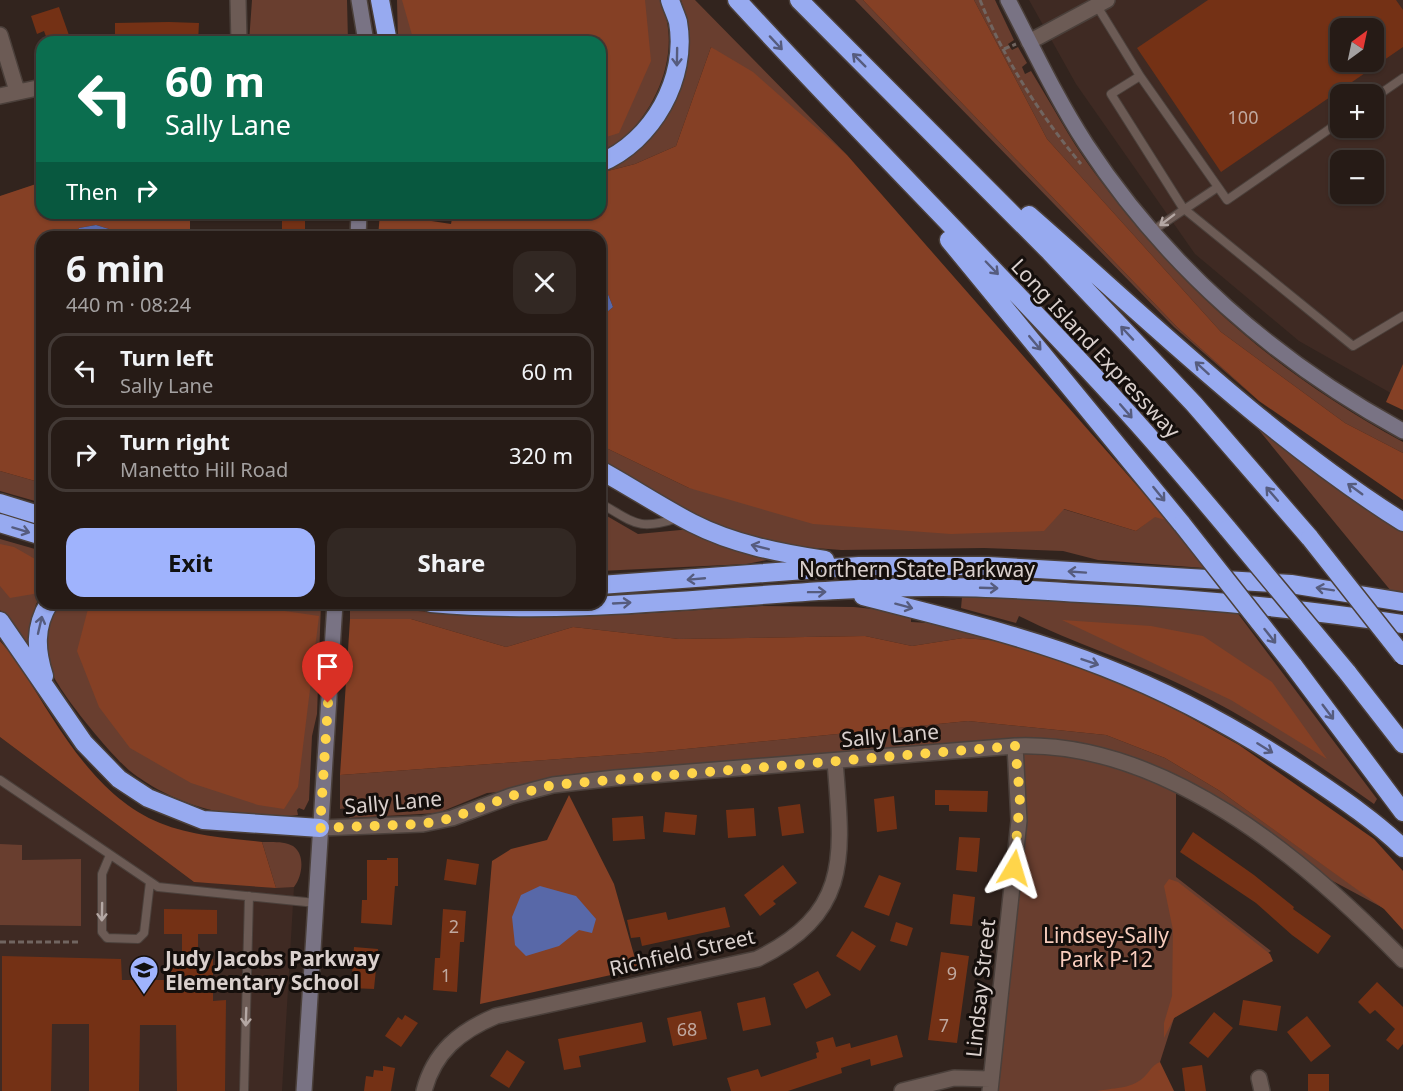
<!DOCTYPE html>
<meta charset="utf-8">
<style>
body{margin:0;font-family:"Noto Sans",sans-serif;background:#322823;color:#f1f3f6;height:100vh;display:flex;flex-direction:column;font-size:22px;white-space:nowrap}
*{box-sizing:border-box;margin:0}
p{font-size:20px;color:#a4a1a1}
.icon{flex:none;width:33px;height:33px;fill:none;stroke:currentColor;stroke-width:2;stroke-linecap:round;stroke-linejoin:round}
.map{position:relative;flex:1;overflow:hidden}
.details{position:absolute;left:36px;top:231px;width:570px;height:378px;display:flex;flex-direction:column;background:#261b16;border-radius:18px;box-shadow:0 2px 4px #0004,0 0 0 2px #423935}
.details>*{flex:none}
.hud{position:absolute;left:36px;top:36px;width:570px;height:183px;border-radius:18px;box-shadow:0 2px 4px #0004,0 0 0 2px #423935;background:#0b6e4f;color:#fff;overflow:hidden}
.needle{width:39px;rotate:33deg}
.buttons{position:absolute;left:1330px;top:18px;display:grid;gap:12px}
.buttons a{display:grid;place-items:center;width:54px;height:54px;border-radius:12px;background:#261b16;box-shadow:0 2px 4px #0004,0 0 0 2px #423935;font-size:30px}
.pin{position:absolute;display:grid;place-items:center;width:51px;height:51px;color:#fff;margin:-62px -26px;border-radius:50% 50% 50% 0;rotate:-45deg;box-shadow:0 0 6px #0007}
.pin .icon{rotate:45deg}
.me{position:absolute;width:66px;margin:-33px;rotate:7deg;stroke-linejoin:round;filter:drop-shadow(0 0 4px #0008)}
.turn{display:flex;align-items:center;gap:21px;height:126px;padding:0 30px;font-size:27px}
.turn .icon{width:78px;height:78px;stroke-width:2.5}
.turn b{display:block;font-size:42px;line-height:51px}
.then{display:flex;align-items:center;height:57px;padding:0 30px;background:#0003;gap:12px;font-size:22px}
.round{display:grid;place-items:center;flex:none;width:63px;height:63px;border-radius:18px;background:#322823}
.headline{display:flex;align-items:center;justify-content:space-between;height:102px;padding:0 30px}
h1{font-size:36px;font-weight:700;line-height:45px}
.action{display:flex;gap:12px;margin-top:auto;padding:12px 30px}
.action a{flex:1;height:69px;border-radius:18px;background:#9fb3fd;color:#111;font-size:24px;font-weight:700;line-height:69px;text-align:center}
.action a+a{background:#322823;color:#f1f3f6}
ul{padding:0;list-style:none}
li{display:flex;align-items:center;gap:18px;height:75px;margin:0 12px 9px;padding:0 18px;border:3px solid #423935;border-radius:18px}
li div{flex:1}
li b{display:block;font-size:22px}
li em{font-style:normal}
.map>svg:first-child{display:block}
</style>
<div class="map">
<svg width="1403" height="1091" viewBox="0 0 1403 1091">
<rect width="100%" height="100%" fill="#32241e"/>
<!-- built -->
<path fill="#3f2a23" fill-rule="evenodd" d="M1029,0H1403V400L1299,341L1195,254L1076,84ZM1341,28H1374V62H1341ZM1341,94H1374V128H1341ZM1341,160H1374V194H1341Z
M0,737L194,882L294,887L282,1091H0Z"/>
<!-- green -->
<path fill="#693e2f" d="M252,0H347L348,42H249Z
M397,0H660C682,47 660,104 624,138C618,144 608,147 600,151V42H398Z
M681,0H695L847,155L711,47L676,146L635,164L600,173V171C666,140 705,71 681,0Z
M855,0H863L1177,327L1259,401L1174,327Z
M974,0H995L1014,40L1008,44L1012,50L1018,47L1027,63L1022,67L1025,74L1031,71C1051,103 1069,138 1091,168C1178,287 1273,371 1403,442V453L1345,423L1221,332L1047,139Z
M1244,412L1403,528V593L1391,591Z
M600,445L689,488L1063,509L1136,531L1155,516L1168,521L1204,568L1098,560L1063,551L984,548L841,550L788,546L732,532L694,516L600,462Z
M0,471L42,483V503L0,491Z
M600,512L638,534L691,529L781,557L747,564L600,571Z
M0,539L42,551V595L36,604L27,644L0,610Z
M962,597L1043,599L1236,611L1377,799L1374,804C1314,762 1254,720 1188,688C1133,661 1074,644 1019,616L1016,623L961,608Z
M59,603H321L317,714L312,736L309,800L304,810L299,808L297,810L298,815C253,822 200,812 161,791C151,786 139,778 130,771C110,754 51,684 46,659C42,640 47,617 59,603Z
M762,606L854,607L911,613V622L963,625L1014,642L963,638L912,646L865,636L679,639L573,627L506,647L411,619H350V607L486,615H618Z
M968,721L1106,735L1165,758L1220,791L1385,909L1273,849L1176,785V877L1271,951L1174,1018L1160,1062L1159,1091H990L1017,749L487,793L438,813L350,818L346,815L347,808L340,809V775L655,752Z
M262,842C271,842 285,841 293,846C306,855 302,877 294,887L276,888Z
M0,844L22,845V860L81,859V926L0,925Z"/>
<!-- forest -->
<path fill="#854025" d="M402,0H645L651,61L619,133L600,139V42H414Z
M863,0H974L1047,139L1221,332L1345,423L1403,453V500L1259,401L1177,327Z
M711,47L753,72L847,155L1168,521L1155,517L1136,531L1064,509L1044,531L951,534L813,524L689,488L600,445V318L613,307L600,274V237H378L380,213L451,224L453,213H600V173L635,164L676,146Z
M42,182V213H190V237H135L96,225L79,228L73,237H42V483L0,471V196Z
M1403,364V410L1386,402Z
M0,544L14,547L42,563V585L39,593L10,598L0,586Z
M97,603H230L319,616L298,787L284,809L258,805L191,783L130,748L99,707L77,651L89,605Z
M350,619H411L506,647L573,627L679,639L865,636L912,646L963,638L1014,642L1087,665L1152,696L1239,745L1374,839L1403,871V930L1384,909L1220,791L1165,758L1106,735L968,721L655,752L340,775Z
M1062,620L1151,626L1203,636L1272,682L1327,759L1231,700Z
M0,641C21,664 34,690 51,716C77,757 112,804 160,823C192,836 228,838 262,842L276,888L194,882L0,737Z
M569,795L614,884L638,969L480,1004L492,861L511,849L547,840Z
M1169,879L1178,882L1270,954L1273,961L1174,1018L1164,1038V1023L1172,996L1173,930L1164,886Z
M1160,1062L1174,1091H1097C1112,1088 1131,1089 1143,1078C1150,1072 1151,1066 1160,1062Z"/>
<!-- water -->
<path fill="#5868a8" d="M96,225L135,237H73L79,228Z
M600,274L613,307L600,318Z
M540,886L576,896L596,919L592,933L579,930L559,946L526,956L515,945L512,917L521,895Z"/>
<!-- building -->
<path fill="#743115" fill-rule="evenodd" d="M1208,0H1396L1403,10V47L1221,172L1137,48ZM1341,28H1374V62H1341Z
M59,7L70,38L48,42L44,31L37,34L31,16Z
M169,22L199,23L198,42H115V23Z
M282,219H305V237H282Z
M935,790L988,791L987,812L949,811V805H935Z
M894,796L897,829L877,832L874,799Z
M800,804L804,833L782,836L778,807Z
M754,808L756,836L728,838L726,810Z
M665,812L697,815L695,835L663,832Z
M643,816L645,839L613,841L612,818Z
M1193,832L1254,875L1294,907L1293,909L1331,936L1318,954L1292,935L1256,903L1180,852Z
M959,837L980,838L977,872L956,870Z
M387,858H398V886H395L392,925L361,923L362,900H367V860H387Z
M447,859L479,864L476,885L444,880Z
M783,865L797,883L773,901L776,904L760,916L744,895Z
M879,875L901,883L889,916L864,907Z
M953,894L975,897L972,926L950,924Z
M725,907L730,927L642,946L640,937L631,938L627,920L666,912L668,920Z
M164,909L217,910V934H198V960L213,959V1001L226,1000L225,1091H177L176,1025H140L139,1091H89V1024H52L51,1091H2V956L121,959L122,980H168V960L182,959V934H164Z
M443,909L466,911L464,942H460L457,992L433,990L435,958H440Z
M896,922L913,928L907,946L890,941Z
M852,931L876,946L860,971L836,956Z
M354,947L378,949L374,989L351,988Z
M941,952L969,956L957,1043L928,1040Z
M818,971L831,995L806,1009L793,984Z
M1377,982L1403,1007V1044L1398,1050L1386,1040L1395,1029L1375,1010L1370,1014L1358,1002Z
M765,997L771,1025L743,1031L737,1003Z
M1243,1000L1281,1006L1277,1031L1239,1025Z
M701,1011L707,1039L673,1046L667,1018Z
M1214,1012L1233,1028L1208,1058L1189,1043Z
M405,1015L418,1023L401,1047L385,1036L398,1017L402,1020Z
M1307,1016L1331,1046L1311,1062L1287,1032Z
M642,1022L646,1042L579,1056L581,1067L564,1070L558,1039Z
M897,1035L903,1057L871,1066L870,1059L841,1068L842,1073L788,1091H731L727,1078L758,1069L761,1077L817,1058L816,1053L819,1052L816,1042L833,1037L836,1047L850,1043L851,1048Z
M507,1050L525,1062L509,1088L490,1076Z
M1202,1065L1206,1091H1185L1182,1068Z
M383,1066L395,1068L391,1091H364L366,1076L373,1077L374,1070L383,1071Z
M1308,1074H1329V1091H1308Z"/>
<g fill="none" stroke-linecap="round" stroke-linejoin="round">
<!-- service casing -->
<g stroke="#4b403b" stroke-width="10">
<path id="service" d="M1097,6L1140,76L1111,94L1183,208L1353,346L1403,316
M1140,76L1218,187L1152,231
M1374,98L1403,78
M1218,187L1227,200L1341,121
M600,503C635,523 638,531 678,518
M0,780L158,887L316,903
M110,855L102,874V932L107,938L138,939L144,933L150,882
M244,1091L249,896"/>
</g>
<!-- minor casing -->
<g stroke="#4b403b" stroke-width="18">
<path id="minor" d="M238,0L239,42
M0,35L17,91
M1029,42L1107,0
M0,96L42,87
M320,828L423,824L452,818L511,796L553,785L615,778L1015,746C1164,740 1305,859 1403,960
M1259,1078L1262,1091
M424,1091C434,1052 460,1031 496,1016L757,959C853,912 842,854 835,761
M902,1091L954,1078L991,1079
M990,1091L1019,821L1015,746"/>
</g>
<!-- secondary casing -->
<g stroke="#4b403b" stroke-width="18">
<path id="secondary" d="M359,0L366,42
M1008,0C1033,48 1056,98 1086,144C1165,265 1276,362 1403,431
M358,237L359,213
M304,1091L335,603"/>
</g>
<!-- motorway casing -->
<g stroke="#4b403b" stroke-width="21">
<path id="motorway" d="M380,0L388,42
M737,0C862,136 993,266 1118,402C1156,443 1192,486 1228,529
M799,0L1050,252L1194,404L1310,538
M600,163C653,141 688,78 678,22C676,15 672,7 670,0
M1029,215C1150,321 1267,436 1403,522
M949,240L1182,524
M600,470C631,487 661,507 692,523C733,544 779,553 825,560
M0,503L42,516
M0,523L42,536
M600,585L859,566H988L1291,584L1403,602
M863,596C944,617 1026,636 1104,667C1178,696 1247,734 1313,779C1344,800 1376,822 1403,848
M431,603C596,618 764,588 930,587C980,586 1031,590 1081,593C1189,598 1297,608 1403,624
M0,621L84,743L119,779L148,798L203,820L320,828
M1293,665L1403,812
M1347,672L1403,744
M44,676C36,651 34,627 49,603"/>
</g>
<!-- path -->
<path stroke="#716560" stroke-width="3" stroke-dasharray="6 3" stroke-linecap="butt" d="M980,0C1004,59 1040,115 1081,164
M1004,49L1016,44
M0,942H81"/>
<!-- service -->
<use href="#service" stroke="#6c5b55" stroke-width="8"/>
<!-- minor -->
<use href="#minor" stroke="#6c5b55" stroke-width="15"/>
<!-- secondary -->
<use href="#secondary" stroke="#797384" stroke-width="15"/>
<!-- motorway -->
<use href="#motorway" stroke="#97aaf0" stroke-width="18"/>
<!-- motorway-bridge casing -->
<g stroke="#4b403b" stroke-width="21" stroke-linecap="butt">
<path id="motorway-bridge" d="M1182,524L1293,665
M1228,529L1347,672
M1310,538L1403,656"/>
</g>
<!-- motorway-bridge -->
<use href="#motorway-bridge" stroke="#97aaf0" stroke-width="18"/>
</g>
<!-- one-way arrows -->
<defs><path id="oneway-shaft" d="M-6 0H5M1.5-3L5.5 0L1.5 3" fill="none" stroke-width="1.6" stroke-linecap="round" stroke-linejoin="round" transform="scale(1.5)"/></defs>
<g stroke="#565c7e">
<use href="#oneway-shaft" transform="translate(776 43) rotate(47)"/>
<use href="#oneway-shaft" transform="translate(677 57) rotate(91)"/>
<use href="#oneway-shaft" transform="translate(859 60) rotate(-135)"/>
<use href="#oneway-shaft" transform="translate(992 268) rotate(46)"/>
<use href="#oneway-shaft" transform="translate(1127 333) rotate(-133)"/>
<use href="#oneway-shaft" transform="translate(1035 343) rotate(50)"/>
<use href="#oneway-shaft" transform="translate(1202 368) rotate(-138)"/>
<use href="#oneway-shaft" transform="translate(1126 411) rotate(49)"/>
<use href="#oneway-shaft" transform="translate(1355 489) rotate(-144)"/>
<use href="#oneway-shaft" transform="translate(1159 494) rotate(51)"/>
<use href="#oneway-shaft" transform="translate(1272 494) rotate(-131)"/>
<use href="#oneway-shaft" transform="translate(21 530) rotate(17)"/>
<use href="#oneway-shaft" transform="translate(760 547) rotate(-166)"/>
<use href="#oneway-shaft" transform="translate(1077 572) rotate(-176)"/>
<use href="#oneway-shaft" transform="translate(696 579) rotate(175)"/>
<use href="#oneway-shaft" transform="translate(989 588) rotate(2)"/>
<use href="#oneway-shaft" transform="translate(1325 589) rotate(-171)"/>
<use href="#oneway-shaft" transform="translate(817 592) rotate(-1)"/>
<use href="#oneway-shaft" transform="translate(622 603) rotate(-3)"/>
<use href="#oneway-shaft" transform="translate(904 606) rotate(15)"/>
<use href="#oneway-shaft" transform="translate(40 625) rotate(-77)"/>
<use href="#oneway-shaft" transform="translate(1270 636) rotate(52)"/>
<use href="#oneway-shaft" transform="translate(1090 662) rotate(19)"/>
<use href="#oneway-shaft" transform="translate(1328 712) rotate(53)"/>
<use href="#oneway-shaft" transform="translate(1265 748) rotate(32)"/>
</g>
<g stroke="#b4a7a3">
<use href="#oneway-shaft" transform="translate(1167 220) rotate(143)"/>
<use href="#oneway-shaft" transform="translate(102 912) rotate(91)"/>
<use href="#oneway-shaft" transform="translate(246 1017) rotate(92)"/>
</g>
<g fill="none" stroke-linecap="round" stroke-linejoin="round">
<!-- route -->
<path stroke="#ffd54a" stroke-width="10" stroke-dasharray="0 18" d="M328,703L320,828L423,824L452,818L511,796L553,785L1015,746L1020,797L1014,868"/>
</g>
<!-- icons -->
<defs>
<g id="school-pin" transform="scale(1.5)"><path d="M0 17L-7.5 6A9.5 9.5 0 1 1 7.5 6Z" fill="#9fb3fd" stroke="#150f0c"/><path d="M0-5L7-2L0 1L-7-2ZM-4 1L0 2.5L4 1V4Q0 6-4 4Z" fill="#111"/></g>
</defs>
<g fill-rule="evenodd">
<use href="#school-pin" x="144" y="970"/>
</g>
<g text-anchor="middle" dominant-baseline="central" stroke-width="6" stroke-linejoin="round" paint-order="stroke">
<!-- number labels -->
<g font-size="18" fill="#c0a89f">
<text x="1243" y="117">100</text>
<text x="454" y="926">2</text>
<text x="952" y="973">9</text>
<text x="446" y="975">1</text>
<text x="944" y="1025">7</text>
<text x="687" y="1029">68</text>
</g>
<!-- street labels -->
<g font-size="21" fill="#dad0cd" stroke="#150f0c">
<text transform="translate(1096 348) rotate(47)">Long Island Expressway</text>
<text x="917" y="569">Northern State Parkway</text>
<text transform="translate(890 735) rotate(-5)">Sally Lane</text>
<text transform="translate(393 802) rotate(-5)">Sally Lane</text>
<text transform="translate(682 952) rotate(-13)">Richfield Street</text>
<text transform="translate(980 988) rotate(-84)">Lindsay Street</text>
</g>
<!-- park labels -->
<g font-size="21" fill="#f8cdbd" stroke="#150f0c">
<text x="1106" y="935">Lindsey-Sally<tspan x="1106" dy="24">Park P-12</tspan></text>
</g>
<!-- poi labels -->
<g font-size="21" font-weight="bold" fill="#dad0cd" stroke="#150f0c" text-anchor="start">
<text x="165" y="958">Judy Jacobs Parkway<tspan x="165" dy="24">Elementary School</tspan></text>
</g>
</g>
</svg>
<div class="buttons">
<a><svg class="needle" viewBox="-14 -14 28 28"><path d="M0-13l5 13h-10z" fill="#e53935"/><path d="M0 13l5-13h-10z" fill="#a4a1a1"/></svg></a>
<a>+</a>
<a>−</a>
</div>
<div class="pin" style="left:328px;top:703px;background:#d93025"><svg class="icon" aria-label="arrive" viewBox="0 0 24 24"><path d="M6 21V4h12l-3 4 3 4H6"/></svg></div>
<svg class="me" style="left:1014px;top:868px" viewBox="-20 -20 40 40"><path d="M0-17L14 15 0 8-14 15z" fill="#ffd54a" stroke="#fff" stroke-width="4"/></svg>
<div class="hud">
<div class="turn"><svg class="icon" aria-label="left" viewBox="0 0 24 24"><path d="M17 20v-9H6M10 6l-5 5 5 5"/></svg><div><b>60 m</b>Sally Lane</div></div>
<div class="then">Then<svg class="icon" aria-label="right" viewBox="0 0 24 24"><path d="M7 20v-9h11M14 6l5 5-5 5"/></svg></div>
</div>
<section class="details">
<div class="headline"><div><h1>6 min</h1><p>440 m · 08:24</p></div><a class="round"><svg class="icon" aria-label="close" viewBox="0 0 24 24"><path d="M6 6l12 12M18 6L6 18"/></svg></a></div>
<ul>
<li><svg class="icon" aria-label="left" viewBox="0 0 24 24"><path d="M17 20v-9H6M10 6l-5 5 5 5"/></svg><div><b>Turn left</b><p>Sally Lane</p></div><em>60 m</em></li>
<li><svg class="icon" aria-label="right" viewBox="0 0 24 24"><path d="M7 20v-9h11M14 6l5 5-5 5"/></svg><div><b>Turn right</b><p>Manetto Hill Road</p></div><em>320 m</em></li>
</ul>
<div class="action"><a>Exit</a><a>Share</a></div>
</section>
</div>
